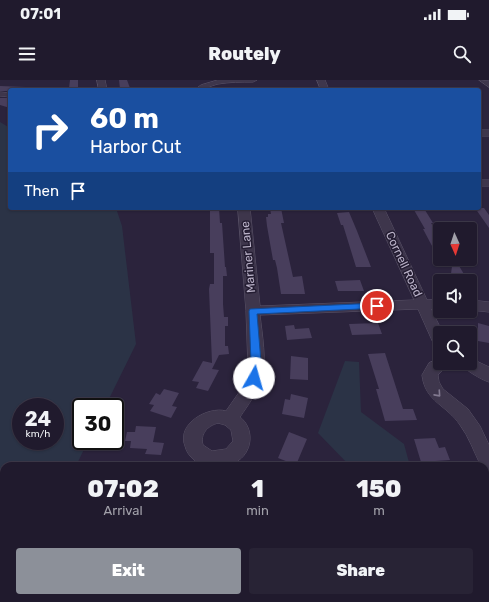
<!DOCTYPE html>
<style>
body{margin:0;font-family:Rubik,sans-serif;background:#282335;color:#f1f3f6;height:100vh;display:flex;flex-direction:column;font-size:15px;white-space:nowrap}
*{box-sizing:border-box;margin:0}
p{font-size:13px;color:#a2a1aa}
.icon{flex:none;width:22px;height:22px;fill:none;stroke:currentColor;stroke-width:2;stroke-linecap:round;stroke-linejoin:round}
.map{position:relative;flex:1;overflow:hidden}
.panel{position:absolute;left:0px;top:382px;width:489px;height:140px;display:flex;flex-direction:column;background:#201a2d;border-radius:12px 12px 0 0;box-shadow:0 1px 3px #0004,0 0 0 1px #3d3849}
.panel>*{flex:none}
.banner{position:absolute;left:8px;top:8px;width:473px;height:122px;border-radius:4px;box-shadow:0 1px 3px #0004,0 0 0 1px #3d3849;background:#1a4fa0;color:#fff;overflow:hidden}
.needle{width:26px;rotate:177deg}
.tools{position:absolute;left:433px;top:142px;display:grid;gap:8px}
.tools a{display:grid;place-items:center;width:44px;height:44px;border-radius:4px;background:#201a2d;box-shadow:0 1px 3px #0004,0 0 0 1px #3d3849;font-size:20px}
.speed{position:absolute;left:12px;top:318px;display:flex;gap:8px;font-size:20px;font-weight:700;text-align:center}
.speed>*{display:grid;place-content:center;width:52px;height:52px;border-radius:50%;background:#201a2d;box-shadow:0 1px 3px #0004,0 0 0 1px #3d3849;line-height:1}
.speed small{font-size:10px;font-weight:400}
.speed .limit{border:2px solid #111;border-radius:6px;background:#fff;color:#111}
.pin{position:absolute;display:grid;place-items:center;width:34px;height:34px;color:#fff;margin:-17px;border:2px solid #fff;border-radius:50%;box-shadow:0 1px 4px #0007}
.me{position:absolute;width:44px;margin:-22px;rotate:7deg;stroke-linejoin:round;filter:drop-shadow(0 0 3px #0008)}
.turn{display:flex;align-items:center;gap:14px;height:84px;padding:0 16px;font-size:18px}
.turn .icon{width:52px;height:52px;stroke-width:2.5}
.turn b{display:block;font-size:28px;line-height:34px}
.then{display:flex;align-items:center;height:38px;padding:0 16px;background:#0003;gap:8px;font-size:15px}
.eta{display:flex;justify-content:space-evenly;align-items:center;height:68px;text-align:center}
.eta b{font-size:24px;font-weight:800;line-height:28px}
.button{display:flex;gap:8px;margin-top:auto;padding:8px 16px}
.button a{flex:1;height:46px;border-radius:4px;background:#8c9099;color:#fff;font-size:16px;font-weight:800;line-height:46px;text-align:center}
.button a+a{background:#282335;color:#f1f3f6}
.status{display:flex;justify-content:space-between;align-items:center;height:28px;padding:0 20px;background:#201a2d;direction:ltr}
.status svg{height:11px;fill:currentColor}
header{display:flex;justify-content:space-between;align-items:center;height:52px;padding:0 16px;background:#201a2d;font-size:18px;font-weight:800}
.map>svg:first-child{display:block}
</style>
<div class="status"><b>07:01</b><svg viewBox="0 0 49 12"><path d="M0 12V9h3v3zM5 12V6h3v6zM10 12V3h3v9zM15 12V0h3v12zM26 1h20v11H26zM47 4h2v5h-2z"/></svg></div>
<header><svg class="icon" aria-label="menu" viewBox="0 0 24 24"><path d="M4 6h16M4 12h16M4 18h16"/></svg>Routely<svg class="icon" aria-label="search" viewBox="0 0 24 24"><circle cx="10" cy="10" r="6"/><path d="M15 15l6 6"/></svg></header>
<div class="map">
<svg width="489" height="522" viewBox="0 0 489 522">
<rect width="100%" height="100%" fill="#2b233c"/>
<!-- green -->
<path fill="#2b3346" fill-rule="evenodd" d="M0,42L10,48V128H116L122,146L136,264L105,327H81V361H88L76,386H4V485L0,490ZM21,327H55V361H21Z
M345,281L359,282L361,332L404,364L410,386H350L318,353Z
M39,518H406L401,522H41Z"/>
<!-- building -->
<path fill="#483e5c" d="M70,0H78V8H69Z
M119,0H127L130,8L120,9Z
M0,6L26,7L21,10H10V11H0Z
M0,18H10V28L0,25Z
M210,128H219L220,143H222L225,187H226L227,196H223V224L224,237H228V246H225V266H228L229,274L219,275L212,289L219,290L208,311L196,308L199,302L192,301L203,281L212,283L209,209L210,204H214V173H210Z
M270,128H281L284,143H281L293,197L302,196L305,214H281L277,188L275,180H273L267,146L266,137H268V134H271Z
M475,128H484L489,135V148Z
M414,130H425L433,143H431L440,157V181L423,149H425Z
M349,132L357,151L371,187H356L343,145H341L337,133Z
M453,179H455L468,201H450Z
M360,200L364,211H338L335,201Z
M378,243L382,254L352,255L349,244Z
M478,243L489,246V263L478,261Z
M294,245L295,249L309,248L312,258L287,260L285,246Z
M385,273L403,329H413L417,340L385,341L376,309H379L368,274Z
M291,276L308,278V300L290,299Z
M164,309L179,313L172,326L177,327L171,338L150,331L154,325L149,324L156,313L160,315Z
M291,314L308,318L304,338L282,334L285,319L290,320Z
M136,346L156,347L153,362L164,363L161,375L145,374L147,369L130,368L131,361H125L127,352H135Z
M289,352L307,359L296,385L278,378Z
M435,358L439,368L445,367L450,380L421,382L414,359Z"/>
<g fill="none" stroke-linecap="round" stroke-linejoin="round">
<!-- minor casing -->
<g stroke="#595267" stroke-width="1">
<path id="minor" d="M97,0H105L107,10H99Z
M218,0H257L253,2C241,2 230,2 218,4C210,6 203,10 194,10L201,5Z
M317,0H325L329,10H321Z
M479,0L489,1V7Z
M0,12L10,13V17L0,16Z
M479,50H489V56H479Z
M479,100H489V106H479Z
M238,128H250L260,226L414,220L372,128H384L427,220L440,219V229H431L443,253H440V268L435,267L418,229L260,235C262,253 267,282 262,299C257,313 248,325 240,337C254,348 253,370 239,380C227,390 201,389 191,377C188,374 186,370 185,366C176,344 208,326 226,331L240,311L246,298L248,287L246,231ZM218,343L225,345L231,350L233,361L226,369L212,371L203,365C200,354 207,346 218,343Z
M470,220L489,222V232L470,230Z
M440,278V283H450C447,289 441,290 438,295L439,302L443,309L468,329L480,346L489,365V391L485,390V386H481C474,372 469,357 460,345C447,325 425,322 422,295L429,283Z
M470,278L489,287V302C482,300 463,289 460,283H470Z"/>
</g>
<!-- minor -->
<use href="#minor" fill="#3e364c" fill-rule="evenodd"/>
</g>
<!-- one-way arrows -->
<defs><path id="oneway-chevron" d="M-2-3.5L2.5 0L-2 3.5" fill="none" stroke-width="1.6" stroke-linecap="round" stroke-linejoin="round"/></defs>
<use stroke="#827a90" href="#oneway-chevron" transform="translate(438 314) rotate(48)"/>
<!-- route -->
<path fill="#1a73e8" stroke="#114b97" d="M377,223L382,226L380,228L257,234L261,282L257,301H250L249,298L251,282L249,231L250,229Z"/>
<g text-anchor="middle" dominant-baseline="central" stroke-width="3" stroke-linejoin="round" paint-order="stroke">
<!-- street labels -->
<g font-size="12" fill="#bab2c8" stroke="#231c31">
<text transform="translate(248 177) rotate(-95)">Mariner Lane</text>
<text transform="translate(404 184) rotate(65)">Cornell Road</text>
</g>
</g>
</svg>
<div class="tools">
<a><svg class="needle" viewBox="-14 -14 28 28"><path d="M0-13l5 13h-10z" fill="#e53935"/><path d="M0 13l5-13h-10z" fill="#a2a1aa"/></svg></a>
<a><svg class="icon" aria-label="sound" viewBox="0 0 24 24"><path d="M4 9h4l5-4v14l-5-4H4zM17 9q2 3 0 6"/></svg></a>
<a><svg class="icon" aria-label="search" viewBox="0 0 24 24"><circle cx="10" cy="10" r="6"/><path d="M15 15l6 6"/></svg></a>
</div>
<div class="speed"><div>24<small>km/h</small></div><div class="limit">30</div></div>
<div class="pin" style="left:377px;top:226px;background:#d93025"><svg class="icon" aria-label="arrive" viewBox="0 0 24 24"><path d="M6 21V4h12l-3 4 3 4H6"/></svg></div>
<svg class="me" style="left:254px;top:298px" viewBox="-20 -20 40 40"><circle r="19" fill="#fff"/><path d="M0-13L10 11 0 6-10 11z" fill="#1a73e8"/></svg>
<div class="banner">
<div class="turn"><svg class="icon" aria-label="right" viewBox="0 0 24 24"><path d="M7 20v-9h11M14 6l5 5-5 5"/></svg><div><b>60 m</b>Harbor Cut</div></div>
<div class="then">Then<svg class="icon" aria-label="arrive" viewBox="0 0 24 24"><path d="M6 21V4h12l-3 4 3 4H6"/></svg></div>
</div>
<section class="panel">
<div class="eta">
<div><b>07:02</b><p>Arrival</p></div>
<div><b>1</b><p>min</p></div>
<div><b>150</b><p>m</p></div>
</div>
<div class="button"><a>Exit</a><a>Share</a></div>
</section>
</div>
